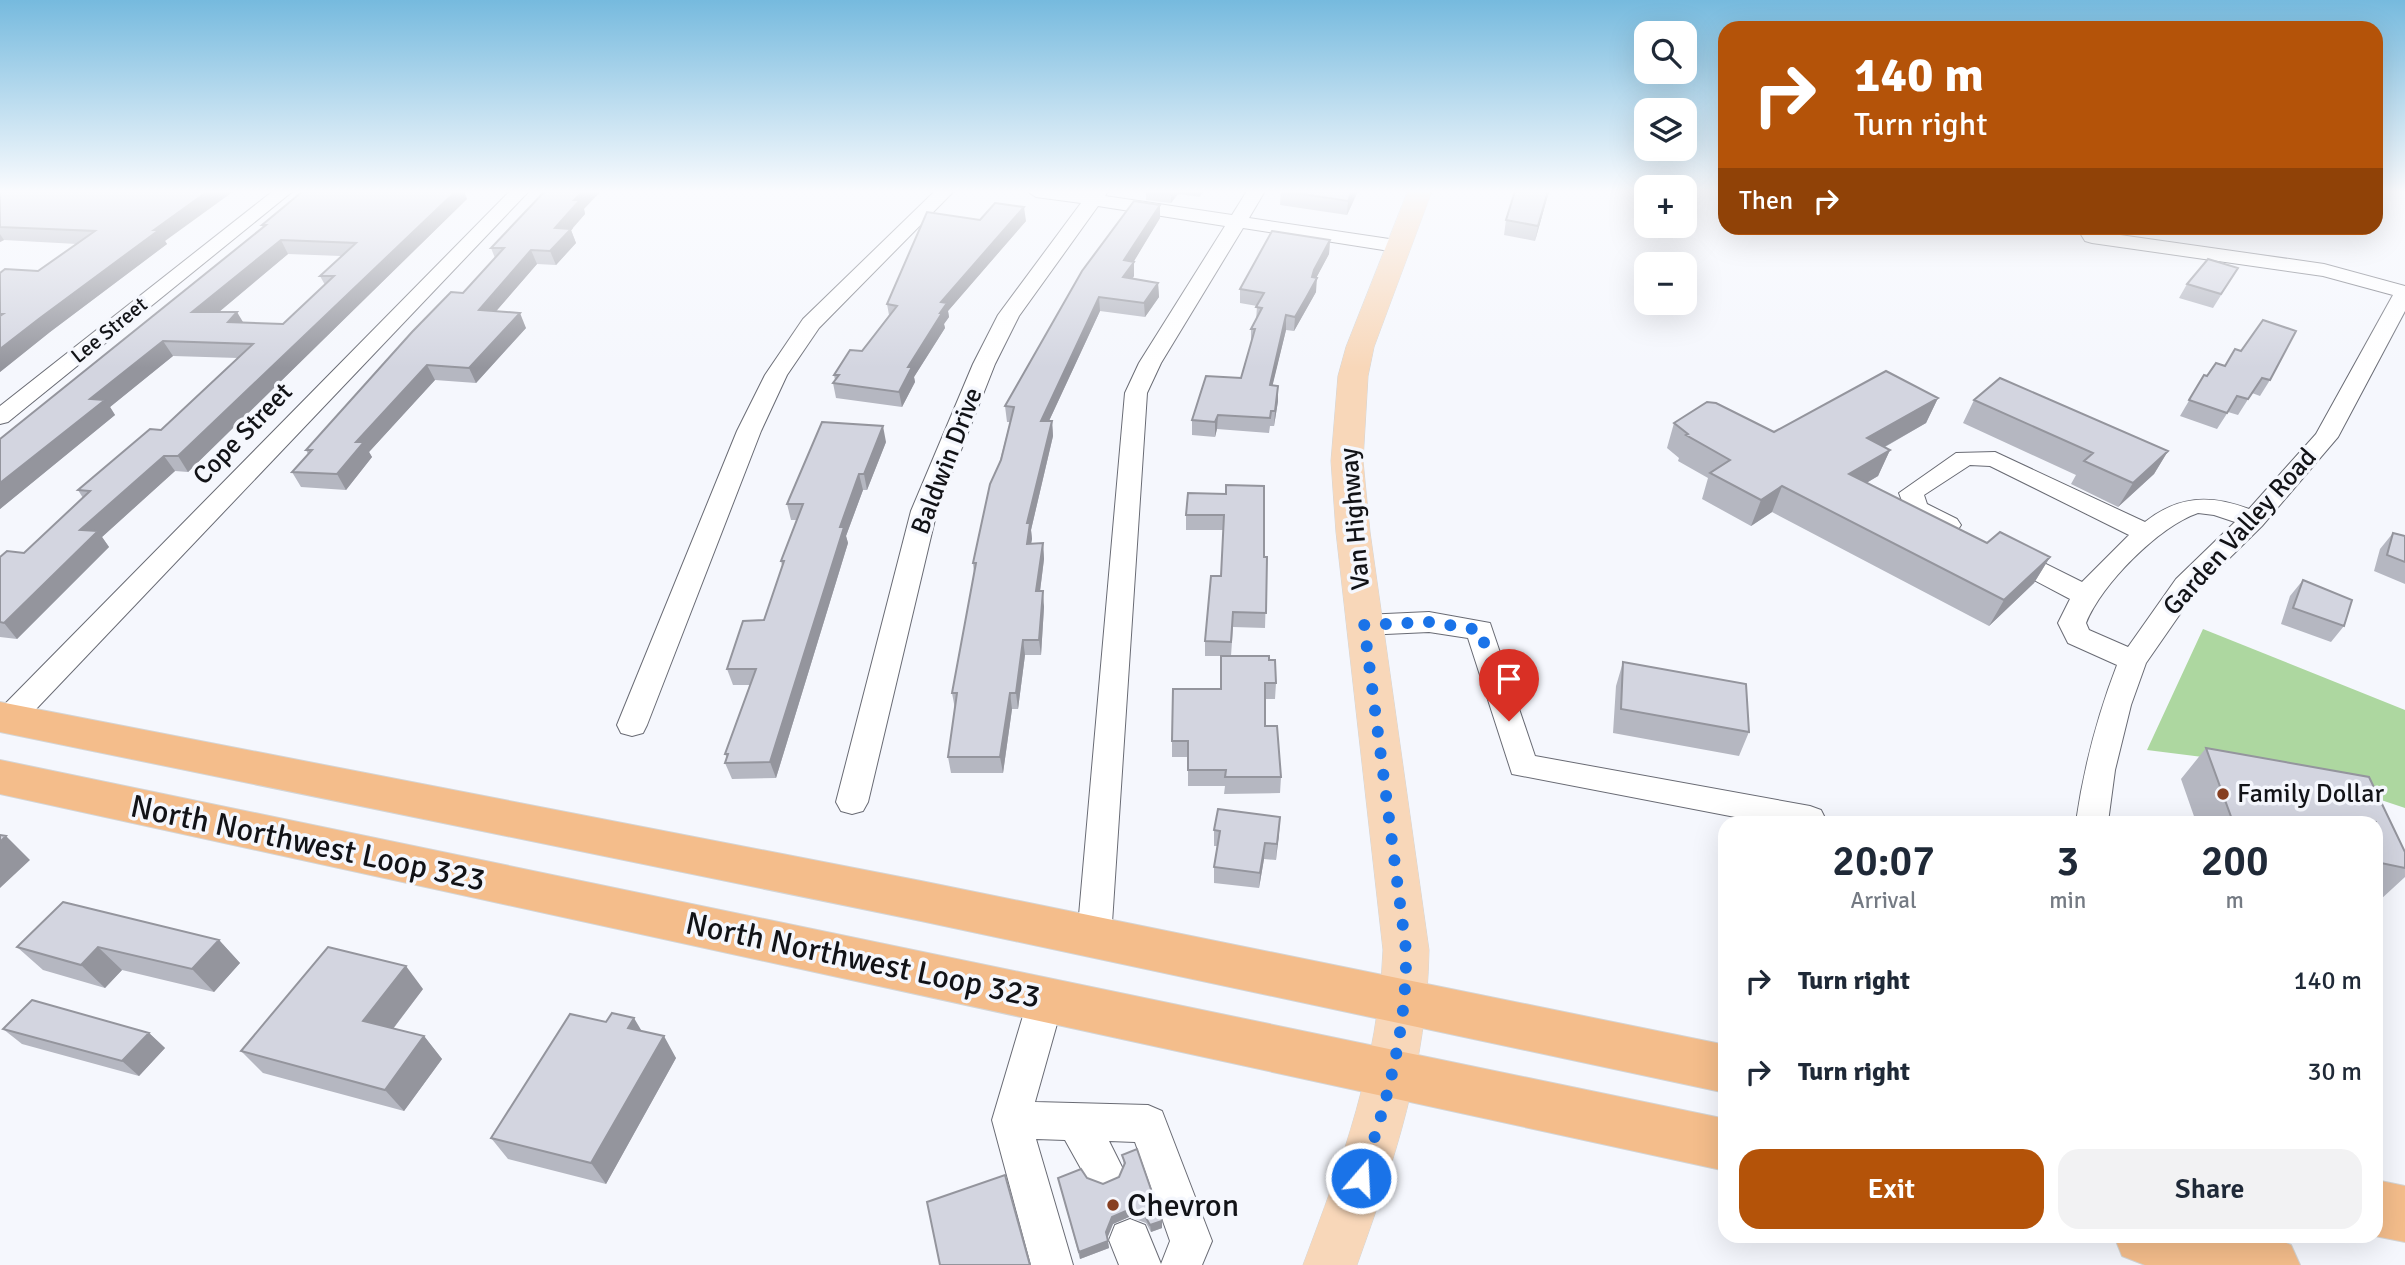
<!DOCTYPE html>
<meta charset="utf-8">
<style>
body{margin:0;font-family:Signika,sans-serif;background:#f2f2f3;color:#1f2937;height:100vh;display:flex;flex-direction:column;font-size:26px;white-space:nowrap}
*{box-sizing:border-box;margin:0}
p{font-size:23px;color:#747a83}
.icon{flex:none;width:38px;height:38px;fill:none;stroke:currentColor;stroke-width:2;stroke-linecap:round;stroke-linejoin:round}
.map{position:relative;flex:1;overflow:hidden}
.sheet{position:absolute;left:1718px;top:816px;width:665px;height:427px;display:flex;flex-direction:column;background:#fff;border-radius:21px;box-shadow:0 7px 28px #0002}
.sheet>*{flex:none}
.banner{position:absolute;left:1718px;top:21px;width:665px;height:214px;border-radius:21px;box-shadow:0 7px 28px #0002;background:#b45309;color:#fff;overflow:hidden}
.controls{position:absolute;left:1634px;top:21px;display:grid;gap:14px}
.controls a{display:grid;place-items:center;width:63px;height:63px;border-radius:14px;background:#fff;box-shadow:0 7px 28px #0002;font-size:35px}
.pin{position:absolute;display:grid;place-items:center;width:60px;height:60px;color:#fff;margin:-72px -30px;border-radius:50% 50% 50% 0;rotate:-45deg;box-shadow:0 0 7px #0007}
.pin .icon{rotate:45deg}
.me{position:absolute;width:77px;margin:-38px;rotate:19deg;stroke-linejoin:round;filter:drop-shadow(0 0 5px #0008)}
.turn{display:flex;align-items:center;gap:24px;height:147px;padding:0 21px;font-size:32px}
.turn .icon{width:91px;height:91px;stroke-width:2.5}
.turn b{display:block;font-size:49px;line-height:60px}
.then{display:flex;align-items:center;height:66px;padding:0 21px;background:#0003;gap:14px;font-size:26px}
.eta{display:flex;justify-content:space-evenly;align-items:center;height:119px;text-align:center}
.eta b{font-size:42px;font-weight:600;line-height:49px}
.cta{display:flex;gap:14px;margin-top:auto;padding:14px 21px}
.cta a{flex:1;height:80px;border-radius:21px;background:#b45309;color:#fff;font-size:28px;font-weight:600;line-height:80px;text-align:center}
.cta a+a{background:#f2f2f3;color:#1f2937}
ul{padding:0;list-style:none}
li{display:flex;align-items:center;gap:21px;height:91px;padding:0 21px}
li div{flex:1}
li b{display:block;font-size:26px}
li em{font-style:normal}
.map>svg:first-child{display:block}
</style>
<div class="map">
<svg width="2405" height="1265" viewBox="0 0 2405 1265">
<rect width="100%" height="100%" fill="#f5f7fd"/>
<!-- forest -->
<path fill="#add7a0" d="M2203,629L2405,710V808L2282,767L2147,750Z"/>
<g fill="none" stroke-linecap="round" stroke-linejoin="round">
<!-- minor casing -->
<g stroke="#696b74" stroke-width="2">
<path id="minor" d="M273,191H293L8,422L0,424V406Z
M510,191H529L19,727L8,730L0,728V709Z
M935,191H954L819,328L787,375L761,431L647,725L643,733L632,736L621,733L617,725L737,431L765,375L803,319Z
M1027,191H1108L1105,196L1232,215L1247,191H1265L1249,218L1396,240L1406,246L1396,252L1243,228L1161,363L1147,393L1111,938L1106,949L1094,953L1082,949L1077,938L1125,393L1139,363L1225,226L1098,206L1019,316L995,364L937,511L868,802L863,811L852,814L841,811L836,802L911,511L973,364L998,315L1081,203L1036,197Z
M2077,228H2096L2099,232L2324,264L2405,286V311L2338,437L2262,526L2196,591L2146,663L2131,705L2115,770L2108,822H2076C2084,767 2097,717 2117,665L2068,643L2058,623L2070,599L2000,562L1996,556L2000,550L2009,547L2018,550L2082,582L2129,535L1990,466L1970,465L1924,495L1927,504L1957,519L1961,525L1957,531H1939L1907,514L1899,493L1956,453L1995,452L2145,522C2178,496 2209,494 2249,509L2316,434L2393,295L2323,276L2092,243L2085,241ZM2198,513L2214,515L2235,522L2176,579L2128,647L2089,630L2086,623C2102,584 2158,527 2198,513Z
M1429,612L1490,623L1535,756L1810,806L1821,810L1827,822H1761L1512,774L1468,638L1429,632L1364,635L1354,632L1350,625L1354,618L1364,615Z
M1046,983L1059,988L1064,999L1035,1102L1148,1105L1162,1111L1212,1241L1202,1265H1119L1109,1240L1115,1225L1130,1219L1145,1225L1161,1264L1170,1241L1135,1142L1109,1141L1123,1169L1117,1183L1103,1189L1089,1183L1065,1140L1036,1139L1073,1265H1031L992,1120L1028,999L1033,988Z"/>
</g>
<!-- major casing -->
<g stroke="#d4d5d5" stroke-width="1">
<path id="major" d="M1408,191H1432L1374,347L1368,376L1363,461L1370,532L1429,950C1427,1064 1395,1159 1357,1265H1303C1343,1159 1378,1064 1383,950L1336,532L1331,461L1338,376L1346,347Z"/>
</g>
<!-- highway casing -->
<g stroke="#d4d5d5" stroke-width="2">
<path id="highway" d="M0,702L921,881L1726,1045V1093L921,921L0,732Z
M0,760L1726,1119V1171L0,794Z
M2376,1180L2405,1186V1242L2375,1236Z
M2114,1236H2268L2291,1245L2300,1265H2145L2122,1256Z"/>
</g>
<!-- minor -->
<use href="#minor" fill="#fff" fill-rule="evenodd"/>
<!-- major -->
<use href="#major" fill="#f8d7b9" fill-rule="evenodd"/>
<!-- highway -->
<use href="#highway" fill="#f4bd8b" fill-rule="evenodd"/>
</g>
<!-- wall -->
<path fill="#b5b7c1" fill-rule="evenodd" d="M0,191L165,241L167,244L50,332L0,372V273L38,271L77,244L4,240L0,242Z
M1146,191H1204L1200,197L1178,194L1171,203L1146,200Z
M1281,191H1358L1347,215L1280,205Z
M1523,191H1549L1535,241L1504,235L1506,220Z
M467,199L188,472L175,471L102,537L109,547L17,639L0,637V557L24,553L83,498L78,490L161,430L238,358L173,356L110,407L115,415L0,509V439L263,228L262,225ZM288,254L341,256L320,276L325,285L283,324L243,323L219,312Z
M1160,205V218L1133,262L1134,276L1133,278L1158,283L1159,297L1145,317L1100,311L1049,421H1052L1053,436L1031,530L1032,539L1031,544L1043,543L1044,559L1040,591L1044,607L1041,655H1025L1018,709H1012L1003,773H951L948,757L955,709L952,693L974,573L973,563L1010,422H1007L1005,406Z
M584,209L585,214L571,230L576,243L556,265L537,264L496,311L526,328L476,383L435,380L369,452L372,457L346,490L301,487L292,472L308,454L306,450L463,293L495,258L491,248Z
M980,220L1026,221L948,311L949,317L944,324L945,328L914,377L915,382L902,407L836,398L833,383L835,380L834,375L862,351L889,315L887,304Z
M2149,228H2176L2175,231Z
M1330,240L1329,254L1316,278V292L1294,331L1286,330L1272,386H1278V401L1274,426H1270L1269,433L1217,429L1215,437L1192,435V420L1241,378L1251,343V329L1256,321L1257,306L1240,303V289Z
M2238,268L2213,308L2179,298L2187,284Z
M2216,363L2270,380L2260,396L2252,393L2238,415L2228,412L2217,429L2180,416L2204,375L2207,376Z
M1938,398L1926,423L1885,447L1890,450L1878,476L1866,483L1987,543L2050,557L2034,583L1989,626L1772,512L1751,526L1702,499L1708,478L1678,461L1679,458L1667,448L1674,423L1774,432Z
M1974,400L2168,451L2154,474L2118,507L2071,484L2076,475L1963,423Z
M886,442L867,490H863L846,536L848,543L776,778L732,779L725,763L727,758L725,754L750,685H733L727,669L764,620L782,566L781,561L797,520H791L787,504Z
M1226,494L1264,557H1267L1265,628L1233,627L1231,656L1269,660L1276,683L1275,699H1265V726L1281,777L1280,793L1224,794L1225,786H1188V757H1172V741L1221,689V656H1205V641L1221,576L1224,530H1186V515Z
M2393,533L2405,536V584L2374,571L2380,549Z
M2303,580L2344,626L2331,642L2281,624L2290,596Z
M1623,662L1749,732L1739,756L1613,733L1616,686Z
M2206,748L2369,777L2405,852V877L2380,900L2376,899V822H2196L2181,779Z
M1214,830L1279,833L1276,860L1264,859L1259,888L1214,883V867L1217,846H1214Z
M219,940L240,963L214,992L122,970L105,988L43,970L17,947Z
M423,989L393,1029L424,1036L442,1059L404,1111L263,1073L241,1051Z
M3,1029L149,1033L165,1048L139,1076L22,1044Z
M642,1031L676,1058L606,1184L508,1159L491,1138Z
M1122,1155L1162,1228L1151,1232L1146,1223L1129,1217L1113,1224L1107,1237L1109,1248L1080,1259L1058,1178H1087L1103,1184L1119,1177L1124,1165Z"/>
<!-- shaded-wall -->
<path fill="#94959d" d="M208,191H234L165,241L167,244L50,332L0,372V349L154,230Z
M456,191H464L467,199L188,472L178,456Z
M583,191H601L584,209L585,214L571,230L576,243L556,265L550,251L555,228L574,200Z
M1171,191H1178V194L1171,203Z
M1352,191H1358L1347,215L1348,201Z
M1548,191H1549L1535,241L1538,226Z
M1160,205V218L1130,268L1134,262V276L1123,291V277L1124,260Z
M1024,207L1026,221L948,311L949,317L944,324L945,328L914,377L915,382L902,407L899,392L908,367L941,302Z
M0,234L4,240L0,242Z
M281,240L288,254L201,327L192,312Z
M1330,240L1329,254L1313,284L1317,278L1316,292L1294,331L1295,317L1314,270Z
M531,250L537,264L485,324L479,310Z
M1158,283L1159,297L1145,317L1144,303Z
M1099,297L1100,311L1042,436L1041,421Z
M237,312L246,327L228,322Z
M520,313L526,328L476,383L469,368Z
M1286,315V330L1269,400L1270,385Z
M163,341L173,356L110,407L115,415L0,509V483L90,399Z
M427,365L435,380L369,452L372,457L346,490L337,474L356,442Z
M1278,386V401L1274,426L1275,411Z
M1938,398L1926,423L1856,463L1867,438Z
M1218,415L1217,429L1215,437V422Z
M1052,421L1053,436L1031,530L1032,539L1028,559L1027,544V523Z
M883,426L886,442L867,490L864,474Z
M1890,450L1878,476L1838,500L1849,474Z
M2168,451L2154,474L2118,507L2133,483Z
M164,456L175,471L102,537L109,547L17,639L4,623L80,530Z
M859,474L863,490L846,536L848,543L776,778L770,762L840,527Z
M1782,486L1772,512L1751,526L1761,500Z
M1043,543L1044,559L1038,607L1036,591Z
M2050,557L2034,583L1989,626L2004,600Z
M1043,591L1044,607L1041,655L1039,640Z
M1023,640L1025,655L1018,709L1016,693Z
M1010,693L1012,709L1003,773L1000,757Z
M1280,817L1279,833L1276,860L1277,844Z
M6,836L30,860L0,888V842Z
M1265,843L1264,859L1259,888L1260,873Z
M219,940L240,963L214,992L192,969Z
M98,947L122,970L105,988L81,965Z
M406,966L423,989L382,1043L363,1021Z
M634,1018L647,1040L628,1028Z
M149,1033L165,1048L139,1076L122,1061Z
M424,1036L442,1059L404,1111L385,1090Z
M664,1036L676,1058L606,1184L591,1163Z
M1128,1210L1129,1217L1113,1224L1107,1239L1106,1232L1112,1217Z
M1162,1221V1228L1151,1232L1150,1225Z
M1108,1241L1109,1248L1080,1259L1079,1252Z"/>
<!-- building -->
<path fill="#d3d5e0" stroke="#94959d" stroke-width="2" fill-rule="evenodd" d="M0,191H208L154,230H159L40,318L0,349V316L3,314H0V273L5,269L38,271L95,231L0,227Z
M303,191H456L178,456H164L80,530L98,531L4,623L0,622V557L7,551L24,553L90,491L78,490L150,429L161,430L253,344L163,341L90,399L105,400L0,483V439L266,225H262ZM281,240L356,243L320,276H334L283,324L228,322L237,312H192Z
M545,191H583L574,200H580L555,228L571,229L550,251L531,250L479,310L520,313L469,368L427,365L356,442H364L337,474L292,472L312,450H306L412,332L451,292L463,293L504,248H491Z
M1283,191H1352L1348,201Z
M1515,191L1523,192V191H1548L1538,226L1506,220Z
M1134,201L1160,205L1124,260L1134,262L1123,277L1158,283L1144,303L1099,297L1041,421H1052L1027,523H1030L1027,544L1043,543L1036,591H1043L1039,640H1023L1016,693H1010L1000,757H948L957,693H952L976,563H973L990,484L1001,460L1014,407L1005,406L1082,271Z
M995,203L1024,207L941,302L947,303L940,313H942L908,367H912L899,392L833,383L839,375H834L850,350L862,351L897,306L887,304L927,212L980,220Z
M1272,231L1330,240L1314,270L1312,277L1317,278L1306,298L1295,317L1286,315L1270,385L1278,386L1275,411H1271L1270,418L1218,415L1215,422L1192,420L1206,376L1241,378L1255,329H1251L1262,308L1256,307L1264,293L1240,289Z
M2208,259L2238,268L2221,294L2187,284Z
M2263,320L2296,331L2270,380L2262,378L2248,399L2237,396L2227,413L2189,400L2204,375L2207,376L2216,363L2225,366L2235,349L2241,351Z
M1886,371L1938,398L1867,438L1890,450L1849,474L1987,543L2000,532L2050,557L2004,600L1782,486L1761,500L1710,473L1730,460L1686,435L1688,434L1674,423L1707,402L1716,403L1774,432Z
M2000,378L2168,451L2133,483L2084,461L2093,453L1974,400Z
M822,422L883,426L864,474H859L840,527H844L770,762L725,763L728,754H725L756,669H727L743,621L764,620L784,561H781L803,504H787Z
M1226,485L1264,486V557H1267L1266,613L1233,612L1231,642L1205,641L1211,576H1221L1224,515H1186L1188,493L1226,494Z
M2393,533L2405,536V562L2387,555Z
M2303,580L2352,600L2344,626L2293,608Z
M1221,656H1269V660H1275L1276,683H1265V726H1277L1281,777H1225L1226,770H1188V741H1172L1173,689H1221Z
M1623,662L1746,684L1749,732L1621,709Z
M2206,748L2369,777L2405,852V868L2376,862V822H2233Z
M1218,809L1280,817L1277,844L1265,843L1260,873L1214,867L1220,831L1214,830Z
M0,835L6,836L0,842Z
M63,902L219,940L192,969L98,947L81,965L17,947Z
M328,947L406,966L363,1021L424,1036L385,1090L241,1051Z
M32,1000L149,1033L122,1061L3,1029Z
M612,1013L634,1018L628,1028L664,1036L591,1163L491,1138L570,1014L606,1022Z
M1137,1149L1162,1221L1150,1225L1145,1216L1128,1210L1112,1217L1106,1232L1108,1241L1079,1252L1058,1178L1081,1169L1087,1178L1103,1184L1119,1177L1125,1163L1122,1155Z
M1005,1175L1030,1265H940L927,1202Z"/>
<!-- sky -->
<linearGradient id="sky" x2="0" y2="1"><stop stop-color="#76bade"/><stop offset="0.52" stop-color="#fafbfe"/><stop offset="1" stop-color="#fafbfe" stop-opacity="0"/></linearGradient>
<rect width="2405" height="368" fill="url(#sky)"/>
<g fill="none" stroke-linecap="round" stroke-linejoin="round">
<!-- route -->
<path stroke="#1a73e8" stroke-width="12" stroke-dasharray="0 21.6" d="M1361,1178C1387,1103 1407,1031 1406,950L1364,625L1429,622L1480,630L1509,721"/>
</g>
<!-- markers -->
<g fill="#873f21" stroke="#f5f7fd" stroke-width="2.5">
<circle cx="2223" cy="794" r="7"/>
<circle cx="1113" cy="1205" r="7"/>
</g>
<g text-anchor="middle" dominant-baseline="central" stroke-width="7" stroke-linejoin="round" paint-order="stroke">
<!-- far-street labels -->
<g font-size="21" fill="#121317" stroke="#f5f7fd">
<text transform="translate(109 330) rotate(-39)">Lee Street</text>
</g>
<!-- street labels -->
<g font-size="26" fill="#121317" stroke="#f5f7fd">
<text transform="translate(243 434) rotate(-46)">Cope Street</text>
<text transform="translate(947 461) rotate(-69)">Baldwin Drive</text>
<text transform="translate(1355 519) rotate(-95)">Van Highway</text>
<text transform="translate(2240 532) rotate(-48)">Garden Valley Road</text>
</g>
<!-- poi labels -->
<g font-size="26" fill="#121317" stroke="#f5f7fd" text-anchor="start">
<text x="2237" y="794">Family Dollar</text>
</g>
<!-- near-street labels -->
<g font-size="32" fill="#121317" stroke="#f5f7fd">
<text transform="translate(308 843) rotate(12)">North Northwest Loop 323</text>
<text transform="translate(863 960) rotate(12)">North Northwest Loop 323</text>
</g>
<!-- near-poi labels -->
<g font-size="32" fill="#121317" stroke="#f5f7fd" text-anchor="start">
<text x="1127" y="1205">Chevron</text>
</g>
</g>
</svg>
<div class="controls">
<a><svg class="icon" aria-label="search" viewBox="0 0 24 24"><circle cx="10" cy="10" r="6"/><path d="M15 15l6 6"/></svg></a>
<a><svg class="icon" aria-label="layers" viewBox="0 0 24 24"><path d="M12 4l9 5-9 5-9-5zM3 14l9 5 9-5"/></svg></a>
<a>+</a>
<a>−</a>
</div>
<div class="pin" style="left:1509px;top:721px;background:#d93025"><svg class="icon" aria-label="arrive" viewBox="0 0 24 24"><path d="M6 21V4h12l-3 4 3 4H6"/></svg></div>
<svg class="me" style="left:1361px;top:1178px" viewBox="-20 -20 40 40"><circle r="17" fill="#1a73e8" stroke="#fff" stroke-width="3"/><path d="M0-11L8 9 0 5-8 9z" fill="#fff"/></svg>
<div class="banner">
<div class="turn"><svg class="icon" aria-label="right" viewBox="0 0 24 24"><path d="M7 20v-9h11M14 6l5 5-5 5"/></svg><div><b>140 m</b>Turn right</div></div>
<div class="then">Then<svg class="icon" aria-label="right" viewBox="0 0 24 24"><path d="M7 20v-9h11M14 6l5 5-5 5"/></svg></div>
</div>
<section class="sheet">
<div class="eta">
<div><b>20:07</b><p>Arrival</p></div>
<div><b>3</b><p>min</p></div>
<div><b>200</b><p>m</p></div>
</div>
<ul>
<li><svg class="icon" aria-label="right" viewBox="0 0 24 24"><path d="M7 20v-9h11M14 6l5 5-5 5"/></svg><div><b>Turn right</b></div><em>140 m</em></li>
<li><svg class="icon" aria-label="right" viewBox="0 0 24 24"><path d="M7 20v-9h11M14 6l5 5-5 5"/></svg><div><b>Turn right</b></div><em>30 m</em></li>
</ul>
<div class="cta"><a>Exit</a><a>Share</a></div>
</section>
</div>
